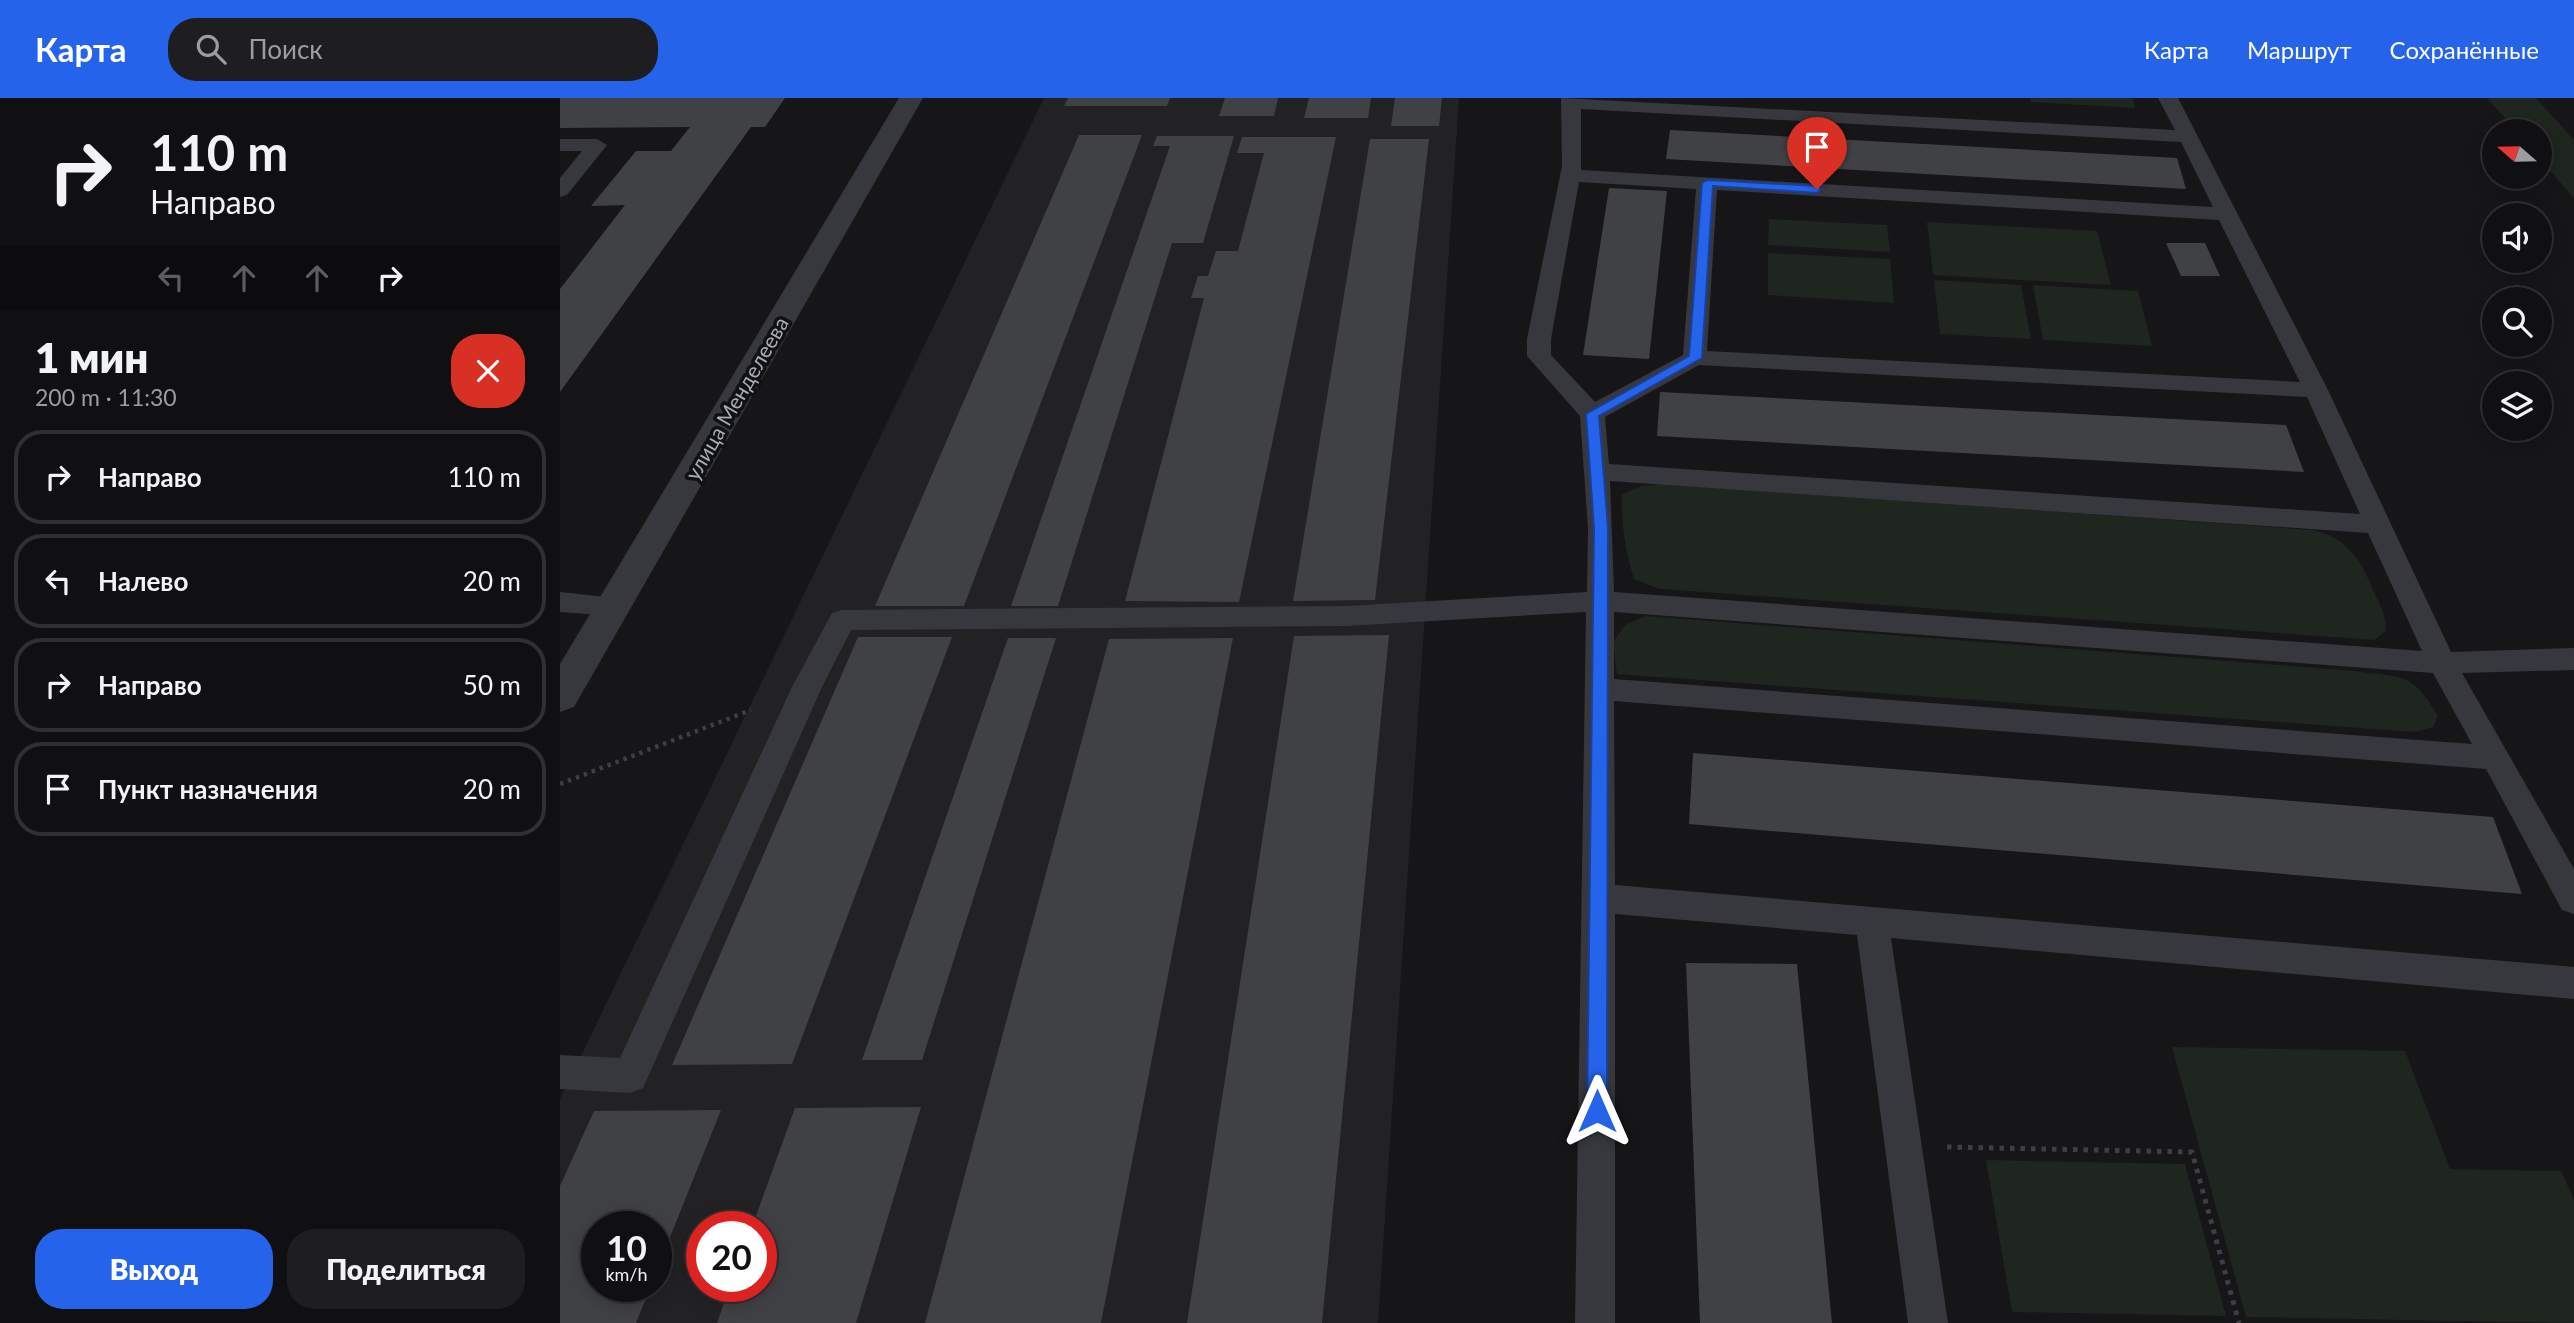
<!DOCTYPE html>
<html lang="ru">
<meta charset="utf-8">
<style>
body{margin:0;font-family:Lato,sans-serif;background:#1e1e20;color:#f1f3f6;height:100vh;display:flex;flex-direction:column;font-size:26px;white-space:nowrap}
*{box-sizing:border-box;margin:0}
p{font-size:23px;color:#9c9d9f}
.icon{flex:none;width:38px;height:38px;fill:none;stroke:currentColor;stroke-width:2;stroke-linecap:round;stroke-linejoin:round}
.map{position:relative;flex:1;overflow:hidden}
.panel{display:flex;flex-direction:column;background:#101012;width:560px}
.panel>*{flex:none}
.guide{background:#101012;color:#f1f3f6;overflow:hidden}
.needle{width:46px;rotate:290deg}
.fabs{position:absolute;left:1922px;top:21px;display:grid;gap:14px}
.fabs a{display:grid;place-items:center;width:70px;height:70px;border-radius:50%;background:#101012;box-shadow:0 4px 18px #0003,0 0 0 2px #303032;font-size:35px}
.speed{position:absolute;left:21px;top:1113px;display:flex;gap:14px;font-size:35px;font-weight:700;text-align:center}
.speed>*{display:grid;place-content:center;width:91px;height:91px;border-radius:50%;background:#101012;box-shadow:0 4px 18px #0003,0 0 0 2px #303032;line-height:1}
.speed small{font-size:18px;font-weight:400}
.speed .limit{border:10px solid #d22;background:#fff;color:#111}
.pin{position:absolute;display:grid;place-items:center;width:60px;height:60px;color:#fff;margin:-72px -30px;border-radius:50% 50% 50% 0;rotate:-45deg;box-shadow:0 0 7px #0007}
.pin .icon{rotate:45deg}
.me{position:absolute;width:77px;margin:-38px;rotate:0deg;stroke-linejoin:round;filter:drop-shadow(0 0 5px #0008)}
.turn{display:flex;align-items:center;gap:24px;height:147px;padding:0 35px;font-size:32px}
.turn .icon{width:91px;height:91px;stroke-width:2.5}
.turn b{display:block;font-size:49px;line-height:60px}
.lanes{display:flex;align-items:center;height:66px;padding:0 35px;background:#0003;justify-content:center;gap:35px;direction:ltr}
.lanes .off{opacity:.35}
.round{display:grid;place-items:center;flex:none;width:74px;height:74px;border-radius:28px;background:#1e1e20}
.overview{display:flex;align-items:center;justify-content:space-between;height:119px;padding:0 35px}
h1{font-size:42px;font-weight:800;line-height:52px}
.cta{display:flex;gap:14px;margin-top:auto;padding:14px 35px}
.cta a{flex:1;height:80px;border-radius:28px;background:#2563eb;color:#fff;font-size:28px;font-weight:800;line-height:80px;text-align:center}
.cta a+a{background:#1e1e20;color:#f1f3f6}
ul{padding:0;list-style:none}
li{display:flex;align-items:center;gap:21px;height:94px;margin:0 14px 10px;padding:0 21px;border:4px solid #303032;border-radius:28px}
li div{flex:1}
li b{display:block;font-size:26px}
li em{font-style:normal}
header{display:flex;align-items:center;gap:42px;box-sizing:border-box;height:98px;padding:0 35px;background:#2563eb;color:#fff}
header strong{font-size:33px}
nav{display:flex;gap:38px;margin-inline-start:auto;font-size:24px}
.search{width:490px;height:63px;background:#1e1e20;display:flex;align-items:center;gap:18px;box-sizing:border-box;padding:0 24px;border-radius:28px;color:#9c9d9f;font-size:26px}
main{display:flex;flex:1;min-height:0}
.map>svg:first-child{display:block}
</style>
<header>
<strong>Карта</strong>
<div class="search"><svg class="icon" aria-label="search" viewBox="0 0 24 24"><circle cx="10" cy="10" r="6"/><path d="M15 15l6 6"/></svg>Поиск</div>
<nav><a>Карта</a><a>Маршрут</a><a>Сохранённые</a></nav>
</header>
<main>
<section class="panel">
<div class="guide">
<div class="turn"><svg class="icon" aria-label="right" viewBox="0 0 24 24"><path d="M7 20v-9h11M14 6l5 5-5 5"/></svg><div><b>110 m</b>Направо</div></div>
<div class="lanes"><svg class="icon off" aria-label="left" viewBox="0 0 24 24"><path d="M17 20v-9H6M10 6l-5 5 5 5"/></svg><svg class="icon off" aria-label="ahead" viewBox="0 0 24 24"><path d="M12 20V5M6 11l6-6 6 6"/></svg><svg class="icon off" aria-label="ahead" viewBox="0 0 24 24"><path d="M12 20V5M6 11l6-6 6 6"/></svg><svg class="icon" aria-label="right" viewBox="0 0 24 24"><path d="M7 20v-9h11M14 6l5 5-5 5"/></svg></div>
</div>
<div class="overview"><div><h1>1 мин</h1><p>200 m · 11:30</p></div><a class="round" style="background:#d93025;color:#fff"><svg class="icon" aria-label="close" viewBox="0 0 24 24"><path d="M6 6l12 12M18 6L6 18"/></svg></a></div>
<ul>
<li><svg class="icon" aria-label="right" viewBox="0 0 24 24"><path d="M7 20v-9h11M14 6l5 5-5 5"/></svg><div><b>Направо</b></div><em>110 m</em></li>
<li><svg class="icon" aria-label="left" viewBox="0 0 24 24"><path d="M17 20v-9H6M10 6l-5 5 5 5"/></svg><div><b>Налево</b></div><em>20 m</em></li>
<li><svg class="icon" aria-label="right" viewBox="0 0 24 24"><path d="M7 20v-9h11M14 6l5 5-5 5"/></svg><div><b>Направо</b></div><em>50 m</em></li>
<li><svg class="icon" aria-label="arrive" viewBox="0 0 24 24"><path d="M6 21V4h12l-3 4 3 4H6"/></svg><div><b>Пункт назначения</b></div><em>20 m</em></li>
</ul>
<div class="cta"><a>Выход</a><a>Поделиться</a></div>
</section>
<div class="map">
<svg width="2014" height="1225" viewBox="0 0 2014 1225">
<rect width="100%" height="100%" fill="#161618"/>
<!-- built -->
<path fill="#222225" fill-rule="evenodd" d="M484,0H899L818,1225H0V1001ZM37,1129H96V1188H37ZM142,1129H201V1188H142Z"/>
<!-- green -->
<path fill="#1e261f" d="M1470,0H1573L1575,10L1471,4Z
M1927,0H1976L2014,42V100L1979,60V33H1956Z
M1209,121L1327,127L1330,154L1208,147Z
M1367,124L1537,133L1551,187L1373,177Z
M1208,155L1330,161L1334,205L1208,197Z
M1374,182L1461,187L1471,241L1380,236Z
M1473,187L1578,193L1592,248L1483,242Z
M1104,386L1752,432C1789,440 1801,463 1815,496C1821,508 1826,519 1826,533L1814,542L1100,491L1074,481C1065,452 1061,426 1062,396L1082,388Z
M1086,518L1795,573C1843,580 1852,573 1878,618L1873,629L1855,634L1057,576L1053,544L1065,527Z
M1612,949L1845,953L1890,1071L2001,1073L2014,1102V1225L1686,1219Z
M1426,1062L1625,1066L1666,1218L1452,1214Z"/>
<!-- building -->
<path fill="#404145" d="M0,0H225L205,29H191L0,294V191L65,107L31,108L76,53H111L130,29L0,30Z
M508,0H610L607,8H504Z
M665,0H718L714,18H659Z
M749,0H811L808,20H744Z
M835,0H882L879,28H831Z
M1110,32L1617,60L1626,91L1106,61Z
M519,37H582L404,508H315Z
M597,38H674L643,145H612L498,508H451L610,48H593Z
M682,39H776L679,504L565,503L644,200H631L638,178H648L656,153H678L704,55H677Z
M810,41H869L815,502L733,503Z
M1049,90L1107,93L1089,261L1023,257Z
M1606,145H1645L1660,178H1621Z
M1100,294L1726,327L1744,374L1097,338Z
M829,537L762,1225H627L734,538Z
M298,539H392L232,966L112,967Z
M448,540H496L362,962H302Z
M673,540L541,1225H365L549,541Z
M1133,655L1933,719L1962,796L1129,726Z
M1126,865L1237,866L1272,1225H1140Z
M361,1009L296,1225H157L170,1188H201V1129H192L235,1010Z
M161,1012L96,1174V1129H37V1188H91L76,1225H0V1088L34,1013Z"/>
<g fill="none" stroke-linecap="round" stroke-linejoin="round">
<!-- path-far1 -->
<path stroke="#3d3f44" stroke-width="4.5" stroke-dasharray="3.5 5" stroke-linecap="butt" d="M0,686L191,612"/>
<!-- path -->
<path stroke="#3d3f44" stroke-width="5" stroke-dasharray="4.5 6" stroke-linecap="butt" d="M1387,1049L1632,1054L1679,1225"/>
<!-- lane -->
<path fill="#37383d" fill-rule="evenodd" d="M1001,0L1615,32L1598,0H1618L1768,292L1891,554L2014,550V572L1902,575L2014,771V816L2002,812L1926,671L1054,603L1055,787L2014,869V901L1331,840L1388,1225H1348L1297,837L1055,816V1225H1015L1026,514L786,528L291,532L262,589L83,990L70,995L0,991V957L60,960L232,589L272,515L282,512L786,508L1027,494L1028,430L1020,318L967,258V241L1002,68ZM1021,11L1621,44L1653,109L1021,72ZM1019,84L1136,91L1123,257L1035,304L991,257V241ZM1157,92L1659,122L1740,284L1147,253ZM1139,267L1747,299L1800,416L1049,366L1045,319ZM1050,383L1808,435L1862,553L1054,494ZM1054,514L1873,575L1912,646L1054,581Z
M0,41H37L47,47L7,97L0,99V80L22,53H0Z
M0,494L65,501L69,508L65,515L55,518L0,514Z"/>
<!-- street -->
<path fill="#37383d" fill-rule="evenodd" d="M339,0H363L14,609L0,614V566Z"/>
</g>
<!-- route -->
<path fill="#2563eb" stroke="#184099" stroke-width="2" d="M1147,82L1257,88L1262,91L1257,95L1153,88L1142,260L1039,318L1048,430L1047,1013L1044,1019L1037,1022L1030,1019L1027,1013L1034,430L1026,316L1129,258L1142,85Z"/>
<g text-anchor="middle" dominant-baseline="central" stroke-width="7" stroke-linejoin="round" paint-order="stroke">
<!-- street labels -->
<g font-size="21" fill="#a8adb8" stroke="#111113">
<text transform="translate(176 300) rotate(-60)">улица Менделеева</text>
</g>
</g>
</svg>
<div class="fabs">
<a><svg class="needle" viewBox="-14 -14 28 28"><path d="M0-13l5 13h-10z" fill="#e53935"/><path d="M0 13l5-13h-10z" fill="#9c9d9f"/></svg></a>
<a><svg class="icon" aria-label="sound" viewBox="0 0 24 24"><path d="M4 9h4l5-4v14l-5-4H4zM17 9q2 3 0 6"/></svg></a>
<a><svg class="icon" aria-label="search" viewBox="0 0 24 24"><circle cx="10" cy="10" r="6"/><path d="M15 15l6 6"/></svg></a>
<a><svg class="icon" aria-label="layers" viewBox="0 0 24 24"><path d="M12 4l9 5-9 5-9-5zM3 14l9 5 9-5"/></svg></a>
</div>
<div class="speed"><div>10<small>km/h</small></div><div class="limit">20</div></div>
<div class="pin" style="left:1257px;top:91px;background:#d93025"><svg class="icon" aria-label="arrive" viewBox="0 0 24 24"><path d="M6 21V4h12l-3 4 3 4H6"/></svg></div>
<svg class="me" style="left:1037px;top:1013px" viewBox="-20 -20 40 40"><path d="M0-17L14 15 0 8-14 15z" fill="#2563eb" stroke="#fff" stroke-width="4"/></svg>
</div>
</main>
